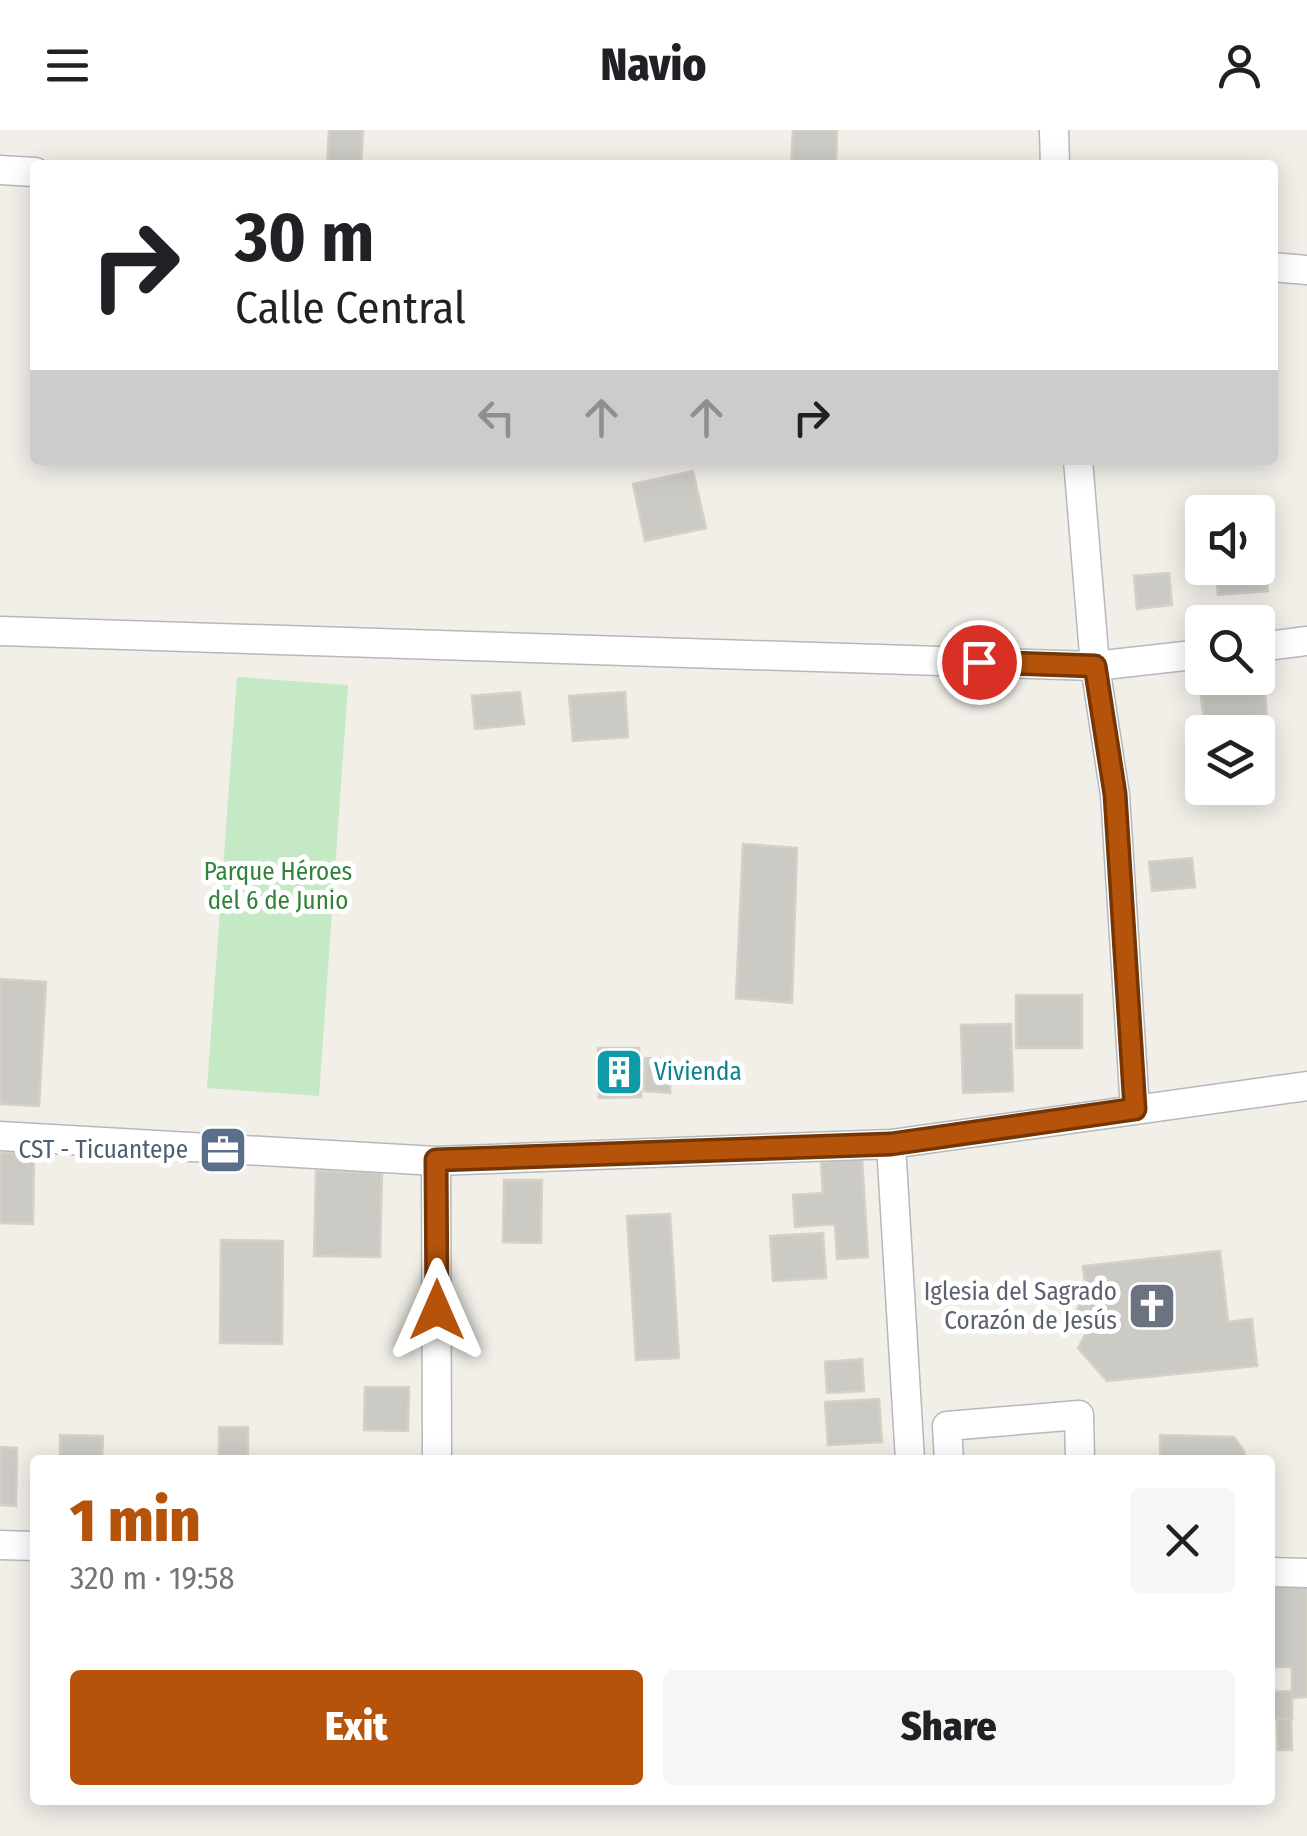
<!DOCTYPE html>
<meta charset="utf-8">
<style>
body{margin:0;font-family:"Fira Sans Condensed",sans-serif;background:#f6f6f6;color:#202124;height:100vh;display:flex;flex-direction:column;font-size:38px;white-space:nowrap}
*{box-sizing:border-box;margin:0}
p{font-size:32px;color:#757577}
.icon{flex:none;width:55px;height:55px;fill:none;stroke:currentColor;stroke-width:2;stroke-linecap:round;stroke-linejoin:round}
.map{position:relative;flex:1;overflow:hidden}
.panel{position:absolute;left:30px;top:1325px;width:1245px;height:350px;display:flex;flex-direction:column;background:#fff;border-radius:10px;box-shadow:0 5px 25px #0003}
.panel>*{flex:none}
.top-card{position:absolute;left:30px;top:30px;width:1248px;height:305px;border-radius:10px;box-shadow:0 5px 25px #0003;background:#fff;color:#202124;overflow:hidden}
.fabs{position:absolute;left:1185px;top:365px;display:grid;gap:20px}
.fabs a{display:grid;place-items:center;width:90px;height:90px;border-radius:10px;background:#fff;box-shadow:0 5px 25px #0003;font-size:50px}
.pin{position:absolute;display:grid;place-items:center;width:85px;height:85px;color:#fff;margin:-42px;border:5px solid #fff;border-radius:50%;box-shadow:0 2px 10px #0007}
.me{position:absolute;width:110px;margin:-55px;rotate:0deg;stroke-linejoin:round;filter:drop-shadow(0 0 8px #0008)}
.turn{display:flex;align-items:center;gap:35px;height:210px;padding:0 40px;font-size:45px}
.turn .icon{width:130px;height:130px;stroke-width:2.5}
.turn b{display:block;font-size:70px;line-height:85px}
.lanes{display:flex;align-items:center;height:95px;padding:0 40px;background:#0003;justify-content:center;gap:50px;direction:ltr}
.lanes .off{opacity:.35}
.round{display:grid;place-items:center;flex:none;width:105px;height:105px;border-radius:10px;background:#f6f6f6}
.head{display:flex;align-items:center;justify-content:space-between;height:170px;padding:0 40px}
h1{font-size:60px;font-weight:800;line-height:75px;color:#b45309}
.cta{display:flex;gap:20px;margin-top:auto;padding:20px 40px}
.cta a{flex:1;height:115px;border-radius:10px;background:#b45309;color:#fff;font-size:40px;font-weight:800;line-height:115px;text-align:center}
.cta a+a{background:#f6f6f6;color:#202124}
header{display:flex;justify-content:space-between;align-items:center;height:130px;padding:0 40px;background:#fff;font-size:45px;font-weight:800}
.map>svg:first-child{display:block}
</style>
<header><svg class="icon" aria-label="menu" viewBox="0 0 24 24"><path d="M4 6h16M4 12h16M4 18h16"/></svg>Navio<svg class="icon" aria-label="person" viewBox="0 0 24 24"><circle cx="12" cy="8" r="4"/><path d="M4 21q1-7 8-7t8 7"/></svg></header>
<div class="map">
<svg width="1307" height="1706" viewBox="0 0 1307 1706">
<rect width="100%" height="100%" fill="#f1efe8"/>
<!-- green -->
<path fill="#c5e8c5" d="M237,547L348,555L319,966L207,958Z"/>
<!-- building -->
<path fill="#cccac5" stroke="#d6d1c6" stroke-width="2.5" d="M329,0H363L361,35H327Z
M793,0H837L836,35H791Z
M693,341L706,398L645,411L633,354Z
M1258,385L1268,461L1218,465L1215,438H1258Z
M1169,443L1172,475L1137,479L1134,446Z
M1263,543L1268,599L1205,602L1199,549L1258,548Z
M520,562L524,594L475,599L472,566Z
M625,562L628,607L573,611L569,566Z
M743,714L797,718L792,873L736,868Z
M1192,728L1195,757L1152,761L1149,732Z
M0,849L46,852L39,976L0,974Z
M1016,865H1082V918H1016Z
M1011,894L1013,961L963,963L961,895Z
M598,918H639L641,967L599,968Z
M645,928L671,929L670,963L644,961Z
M0,1023H34L33,1094L0,1093Z
M862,1029L868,1127L837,1129L835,1094L795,1097L793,1065L823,1063L821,1032Z
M316,1041L382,1043L380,1127L314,1126Z
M504,1050H542L541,1113L503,1112Z
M670,1084L679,1228L636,1230L627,1086Z
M823,1103L826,1148L773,1151L770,1106Z
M221,1110L283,1111L282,1214L220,1213Z
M1220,1121L1228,1192L1252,1189L1257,1236L1107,1251L1078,1218L1089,1198L1072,1189L1086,1163L1083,1136Z
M862,1229L864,1261L827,1263L825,1232Z
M365,1257H409L408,1301L364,1300Z
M879,1269L882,1312L828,1315L825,1272Z
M219,1297H248V1325H219Z
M60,1305L103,1306L102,1330L60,1329Z
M1160,1305L1234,1307L1244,1321L1245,1330H1160Z
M0,1317L17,1318L16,1376L0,1375Z
M1273,1453H1307V1567L1292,1568V1537H1270Z
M1292,1561V1589H1270V1562Z
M1277,1589H1291L1292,1620H1278Z"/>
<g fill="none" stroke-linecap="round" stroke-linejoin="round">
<!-- street casing -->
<g stroke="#b5b8bc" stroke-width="31">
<path id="street" d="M1054,0L1055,35
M0,40L35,42
M1272,137L1307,140
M1078,330L1095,536L1115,665L1135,979
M0,501L1095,536L1202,524
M1258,517L1307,511
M0,1006L436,1031L891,1014L1307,956
M891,1014L910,1330
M436,1031L437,1330
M949,1330L947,1296L1079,1285L1080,1330
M0,1415L35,1416
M1270,1442L1307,1443"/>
</g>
<!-- street -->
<use href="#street" stroke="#fff" stroke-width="28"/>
</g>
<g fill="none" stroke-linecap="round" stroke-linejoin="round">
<!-- route casing -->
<g stroke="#753606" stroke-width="25">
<path id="route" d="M437,1180L436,1030L891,1014L1135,979L1115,664L1095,536L979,532"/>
</g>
<!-- route -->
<use href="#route" stroke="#b45309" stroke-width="18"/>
</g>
<!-- icons -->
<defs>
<g id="building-square" transform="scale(2.5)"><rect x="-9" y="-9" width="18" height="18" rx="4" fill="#0f9aa8" stroke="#fff"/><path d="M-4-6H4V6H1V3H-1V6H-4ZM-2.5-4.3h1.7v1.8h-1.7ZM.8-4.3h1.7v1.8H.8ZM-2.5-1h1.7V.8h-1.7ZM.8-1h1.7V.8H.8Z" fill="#fff"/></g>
<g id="office-square" transform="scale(2.5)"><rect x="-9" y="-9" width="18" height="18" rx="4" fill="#5c6f8a" stroke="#fff"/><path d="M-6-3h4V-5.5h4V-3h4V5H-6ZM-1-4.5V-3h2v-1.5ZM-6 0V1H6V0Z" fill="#fff"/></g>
<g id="church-square" transform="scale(2.5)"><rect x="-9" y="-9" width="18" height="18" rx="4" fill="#6b7280" stroke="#fff"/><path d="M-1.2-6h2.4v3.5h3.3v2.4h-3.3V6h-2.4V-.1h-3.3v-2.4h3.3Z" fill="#fff"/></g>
</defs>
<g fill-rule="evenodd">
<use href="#building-square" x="619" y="942"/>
<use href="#office-square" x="223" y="1020"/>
<use href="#church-square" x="1152" y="1176"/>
</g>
<g text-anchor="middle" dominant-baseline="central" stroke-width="10" stroke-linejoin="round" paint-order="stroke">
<!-- park labels -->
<g font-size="25" fill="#338239" stroke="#fff">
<text x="278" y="742">Parque Héroes<tspan x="278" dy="29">del 6 de Junio</tspan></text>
</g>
<!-- culture labels -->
<g font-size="25" fill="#0d838f" stroke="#fff" text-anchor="start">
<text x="654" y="942">Vivienda</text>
</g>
<!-- service labels -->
<g font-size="25" fill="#4e5e75" stroke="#fff" text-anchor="end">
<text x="188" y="1020">CST - Ticuantepe</text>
</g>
<!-- worship labels -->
<g font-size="25" fill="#5b616d" stroke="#fff" text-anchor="end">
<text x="1117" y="1162">Iglesia del Sagrado<tspan x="1117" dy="29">Corazón de Jesús</tspan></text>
</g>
</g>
</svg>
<div class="fabs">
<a><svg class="icon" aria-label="sound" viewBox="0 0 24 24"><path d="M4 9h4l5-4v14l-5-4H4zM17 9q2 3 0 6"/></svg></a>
<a><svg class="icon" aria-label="search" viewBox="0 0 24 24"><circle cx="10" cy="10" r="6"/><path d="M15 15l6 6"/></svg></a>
<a><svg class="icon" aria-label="layers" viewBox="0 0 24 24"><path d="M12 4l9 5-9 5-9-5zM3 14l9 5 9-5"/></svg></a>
</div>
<div class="pin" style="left:979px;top:532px;background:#d93025"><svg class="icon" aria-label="arrive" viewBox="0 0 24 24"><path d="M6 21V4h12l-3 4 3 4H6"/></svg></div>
<svg class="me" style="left:437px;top:1180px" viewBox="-20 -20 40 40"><path d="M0-17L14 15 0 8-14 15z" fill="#b45309" stroke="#fff" stroke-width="4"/></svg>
<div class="top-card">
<div class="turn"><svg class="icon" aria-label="right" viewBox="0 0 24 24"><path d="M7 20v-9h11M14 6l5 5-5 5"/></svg><div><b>30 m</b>Calle Central</div></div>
<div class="lanes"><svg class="icon off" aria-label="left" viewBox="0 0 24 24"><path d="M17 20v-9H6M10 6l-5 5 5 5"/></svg><svg class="icon off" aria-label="ahead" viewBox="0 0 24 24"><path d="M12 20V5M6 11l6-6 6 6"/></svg><svg class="icon off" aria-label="ahead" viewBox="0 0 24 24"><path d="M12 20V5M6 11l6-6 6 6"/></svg><svg class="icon" aria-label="right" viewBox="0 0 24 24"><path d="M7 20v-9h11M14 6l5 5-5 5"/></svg></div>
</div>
<section class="panel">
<div class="head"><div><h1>1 min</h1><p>320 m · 19:58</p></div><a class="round"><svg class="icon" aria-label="close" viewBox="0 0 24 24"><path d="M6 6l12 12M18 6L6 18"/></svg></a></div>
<div class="cta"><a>Exit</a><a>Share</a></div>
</section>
</div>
